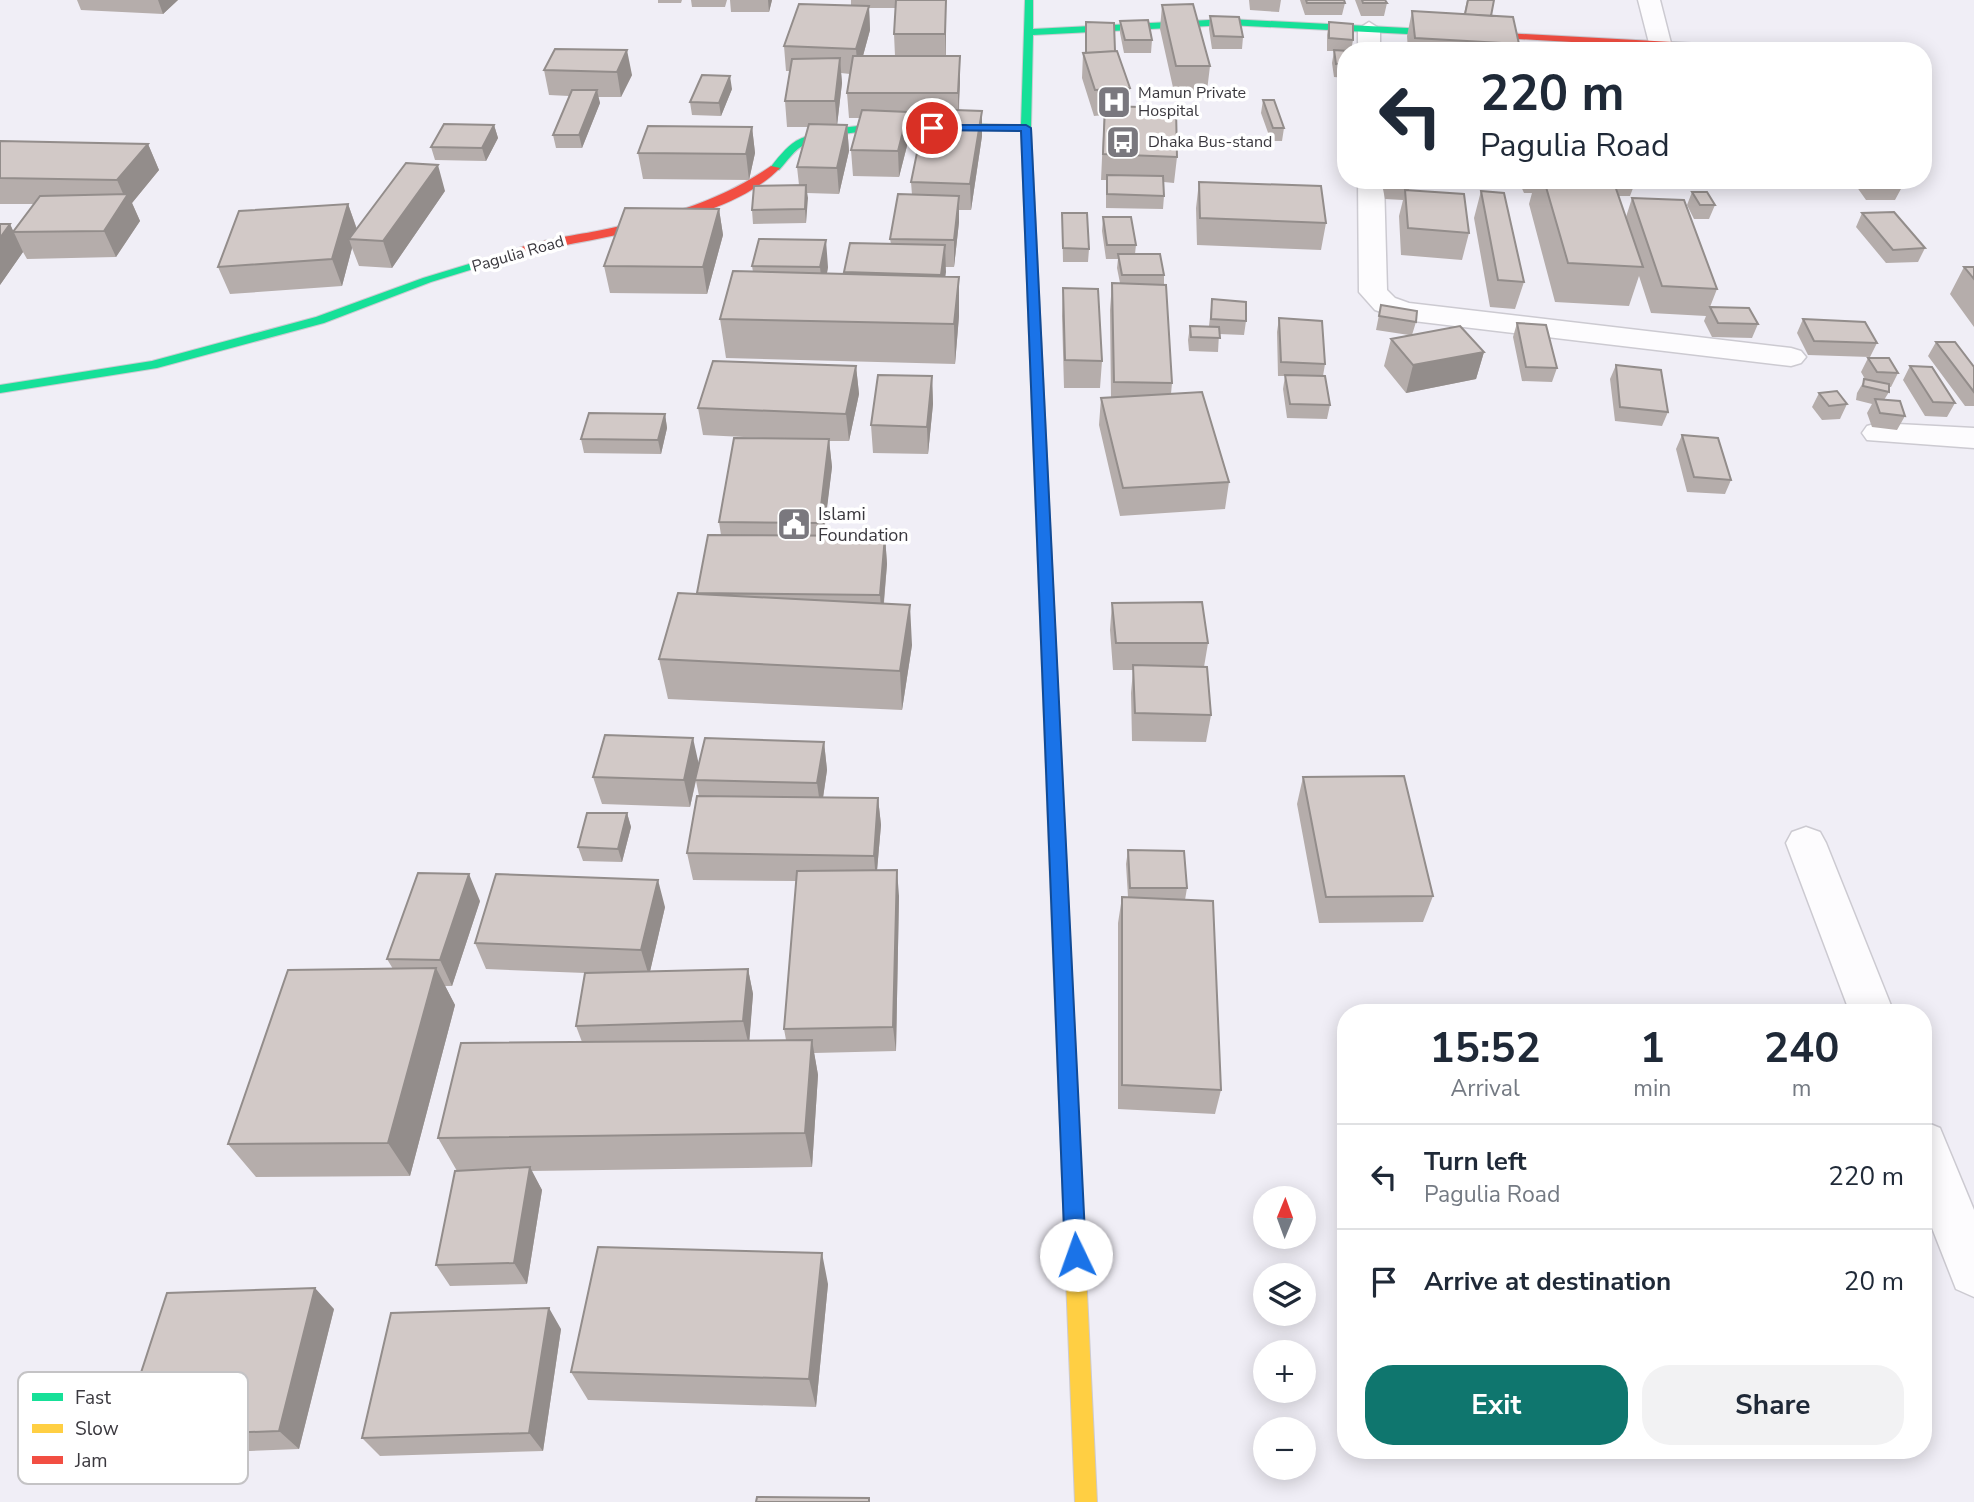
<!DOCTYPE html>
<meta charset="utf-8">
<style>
body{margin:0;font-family:"Nunito Sans",sans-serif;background:#f2f2f3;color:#1f2937;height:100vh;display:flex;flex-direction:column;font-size:26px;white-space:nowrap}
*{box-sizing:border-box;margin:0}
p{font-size:23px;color:#747a83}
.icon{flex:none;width:38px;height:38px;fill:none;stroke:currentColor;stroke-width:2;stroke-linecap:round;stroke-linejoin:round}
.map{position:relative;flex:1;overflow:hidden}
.details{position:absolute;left:1337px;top:1004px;width:595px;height:455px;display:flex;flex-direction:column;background:#fff;border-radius:28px;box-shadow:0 4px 18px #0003}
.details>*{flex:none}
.top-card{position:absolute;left:1337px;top:42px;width:595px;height:147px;border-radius:28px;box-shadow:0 4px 18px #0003;background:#fff;color:#1f2937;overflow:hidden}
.needle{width:46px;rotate:1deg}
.buttons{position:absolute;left:1253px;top:1186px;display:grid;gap:14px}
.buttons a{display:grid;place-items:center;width:63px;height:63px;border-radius:50%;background:#fff;box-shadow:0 4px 18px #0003;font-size:35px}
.pin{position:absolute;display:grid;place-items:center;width:60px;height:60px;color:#fff;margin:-30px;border:4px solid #fff;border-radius:50%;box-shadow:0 2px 7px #0007}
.me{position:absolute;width:77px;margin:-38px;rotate:357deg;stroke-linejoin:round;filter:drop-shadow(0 0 5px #0008)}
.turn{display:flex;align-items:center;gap:24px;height:147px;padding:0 28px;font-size:32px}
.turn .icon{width:91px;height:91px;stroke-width:2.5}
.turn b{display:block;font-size:49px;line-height:60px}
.eta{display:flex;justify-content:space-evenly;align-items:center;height:119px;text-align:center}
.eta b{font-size:42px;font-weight:700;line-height:49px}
.cta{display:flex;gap:14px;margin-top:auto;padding:14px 28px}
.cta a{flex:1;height:80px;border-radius:28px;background:#0f766e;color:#fff;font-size:28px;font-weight:700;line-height:80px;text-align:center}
.cta a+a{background:#f2f2f3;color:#1f2937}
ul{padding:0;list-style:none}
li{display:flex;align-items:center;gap:21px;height:105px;padding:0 28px;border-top:2px solid #e0e1e3}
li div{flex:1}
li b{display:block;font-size:26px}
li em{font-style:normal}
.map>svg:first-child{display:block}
</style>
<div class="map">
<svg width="1974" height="1502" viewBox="0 0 1974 1502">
<rect width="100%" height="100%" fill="#f0eef6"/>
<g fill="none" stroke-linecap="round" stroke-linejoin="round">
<!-- street casing -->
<g stroke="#cccad1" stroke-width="3">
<path id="street" d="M1638,0H1660L1671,43L1668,48H1652L1649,43Z
M1369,22L1380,29V51H1358V29Z
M1358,180H1384L1387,290L1395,298L1409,303L1791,348L1801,351L1806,357L1801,363L1791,366L1405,320L1375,310L1359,292Z
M1878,423L1974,428V448L1867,440L1862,433L1867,426Z
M1806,827L1820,832L1826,843L1894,1013H1850L1786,843L1792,832Z
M1923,1121L1940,1128L1974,1210V1297L1956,1289L1923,1205Z"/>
</g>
<!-- fast casing -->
<g stroke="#cccad1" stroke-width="2">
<path id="fast" d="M1025,0H1033V29L1228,19L1505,33L1510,36L1505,39L1228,25L1033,35L1031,128L1071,956L1068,961L1062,963L1056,961L1053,956L1021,131C962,130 859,122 806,144C794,149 787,162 779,170L770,168C777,159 786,147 796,141C843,116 966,124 1021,125Z
M515,250L521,253L519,255L431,282L324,323L157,368L0,393V385L152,361L316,317L423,278Z"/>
</g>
<!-- slow casing -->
<g stroke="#cccad1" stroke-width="2">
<path id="slow" d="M1062,949L1068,951L1071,956L1097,1502H1075L1053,956L1056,951Z"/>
</g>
<!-- jam casing -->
<g stroke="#cccad1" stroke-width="2">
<path id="jam" d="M1505,33L1785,48L1790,51H1728L1502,38L1500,36Z
M771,166L780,168C725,225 591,237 515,256L509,253C524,242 577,235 597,231C660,218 718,203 771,166Z"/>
</g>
<!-- street -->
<use href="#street" fill="#fdfcfe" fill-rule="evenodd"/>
<!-- fast -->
<use href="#fast" fill="#16e098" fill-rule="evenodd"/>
<!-- slow -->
<use href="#slow" fill="#ffcf43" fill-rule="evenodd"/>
<!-- jam -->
<use href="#jam" fill="#f24e42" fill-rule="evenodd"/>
</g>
<!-- wall -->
<path fill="#b5adab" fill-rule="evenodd" d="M77,0H178L163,14L81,10Z
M658,0H682L681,3H658Z
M691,0H727L725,7H692Z
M730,0H772L769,12H731Z
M851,0H946V56L960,81L959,110L982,136L971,210H959V222L954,267H945V276L959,277V316L955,364L726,358L720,319L753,272L752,266L828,267L827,273L844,274V272L891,244L890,239L912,195L911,182L924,119L908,118L909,138L899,177L853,176L851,150L860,118H849L847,93L850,74L841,73L842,83L837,125H847L849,151L839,194L807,193L806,223L753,224L752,210L799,185L797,167L808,127H787L785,101L790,71H786L784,46L851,5ZM869,8H896L894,34L895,56H863L870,30Z
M1249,0H1281L1279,12L1250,10Z
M1300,0H1344L1345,3L1342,15H1305Z
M1355,0H1385L1387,3L1384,16H1361Z
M1467,0L1491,16L1519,44L1517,51H1408L1407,36L1412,11L1464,14Z
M1162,5L1210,66L1207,91L1174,92L1160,29Z
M1210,16L1243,37L1242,49H1212L1209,29Z
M1120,21L1152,40L1151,53H1124L1120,33Z
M1086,22L1115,51L1130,88L1129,107L1177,157L1174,183L1164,182V196L1163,209L1106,208V180H1101L1104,115L1094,116L1082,78L1083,53H1086Z
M1329,22L1353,40L1351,51H1346V78L1334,77L1332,63L1334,51H1327V35Z
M555,49L632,75L621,97H598L600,103L582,148H556L553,135L569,96L549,95L544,70Z
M732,89L721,116L692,115L690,102Z
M1263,100L1284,128L1282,141H1271L1261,113Z
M494,125L498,138L486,161L435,160L431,147Z
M752,127L755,153L749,180L643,179L638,153Z
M0,141L148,144L159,170L132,203L140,221L116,257L27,259L23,252L0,285L10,224L13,231L34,204H0Z
M1383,180H1408L1409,190L1469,233L1462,260L1401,255L1399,216L1403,200L1385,199L1382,184Z
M1520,180H1634L1635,183L1630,196H1618L1626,217L1632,198L1717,289L1710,307L1758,324L1752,338L1712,337L1704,321L1706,316L1651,313L1639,276L1629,306L1555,302L1529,204L1532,193H1524L1519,182Z
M1856,180H1897L1902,187L1895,200H1866L1854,183Z
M1199,182L1326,223L1321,250L1197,245L1196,208Z
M445,191L392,268L359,266L352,248L342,286L230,294L218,267L348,204L357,229Z
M1481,191L1524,282L1515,309L1490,307L1474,218Z
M1692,192L1715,205L1709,219H1694L1687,205Z
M719,209L723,235L707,294L610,293L604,266Z
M1062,213L1089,249L1088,262H1063Z
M1862,213L1925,248L1918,262L1886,263L1856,227Z
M1103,217L1136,245L1135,254L1164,275V284L1172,383L1171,394L1229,482L1225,509L1120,516L1099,425L1101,398L1111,397L1110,310L1112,283H1120L1117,268L1118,259H1106L1102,231Z
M1964,267H1974V327L1950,294Z
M1063,288L1102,361L1100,388H1064L1062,316Z
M1212,299L1246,321L1244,335L1219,334L1218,352L1189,351L1188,340L1190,326H1209Z
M1381,305L1416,322L1412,335L1484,352L1476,379L1406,393L1384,366L1391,339L1409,335L1376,330Z
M1279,318L1325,364L1323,376L1330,405L1327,419L1287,418L1283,389L1285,376H1278L1277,332Z
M1803,319L1877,343L1870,357L1808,355L1797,333Z
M1517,323L1557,368L1552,382L1522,381L1513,337Z
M1936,342L1974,367V406H1965L1928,356Z
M1868,358L1898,373L1891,387H1889V392L1884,400L1905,416L1897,430L1872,427L1867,413L1872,404L1856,400L1857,393L1865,379L1861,372Z
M1616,365L1668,412L1662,426L1615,421L1610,379Z
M856,366L859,394L849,441H829L832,467L823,536H885L887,564L884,603L912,645L902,710L668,699L659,659L697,594L721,535L719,522L782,439L703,435L698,408Z
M1910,366L1955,403L1947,417L1925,416L1903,380Z
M932,376L933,404L928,454L873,453L871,425Z
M1819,393L1847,404L1840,419L1822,420L1812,407Z
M665,414L667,428L661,454L584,453L581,439Z
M1682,435L1731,480L1725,494L1687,492L1676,449Z
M1112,603L1208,643L1204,667L1211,715L1206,742L1132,741L1131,693L1133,670H1113L1110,630Z
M824,742L827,770L823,798H878L881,825L877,870L899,896L896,1051L814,1053L818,1075L812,1167L531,1171L542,1190L527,1284L450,1286L436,1265L457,1171L438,1138L582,1042L576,1026L585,973L486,969L475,943L665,907L650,971L748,969L753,994L749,1040H786L784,1029L796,881L693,880L687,853L699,796L696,781L690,807L602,804L593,777L699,764Z
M1303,777L1433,896L1423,922L1319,923L1297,804Z
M627,813L631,827L622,862L583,861L578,847Z
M1128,850L1187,888L1185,900L1221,1090L1215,1114L1118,1109V923L1122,897H1128L1126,864Z
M480,901L452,986H445L455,1005L410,1176L256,1177L228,1144L393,969L387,959Z
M828,1284L816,1407L588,1400L571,1372Z
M334,1309L299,1449L145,1455L120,1437Z
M561,1329L543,1451L380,1456L362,1438Z"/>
<!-- shaded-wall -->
<path fill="#938d8b" d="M158,0H178L163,14Z
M768,0H772L769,12Z
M946,0V59L945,34Z
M869,6L870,30L858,74L856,49Z
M627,50L632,75L621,97L617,72Z
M960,56V81L958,119V93Z
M840,58L842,83L837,126L835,101Z
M730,76L732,89L721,116L719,103Z
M597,90L600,103L582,148L579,135Z
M982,111V136L971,210L970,184Z
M908,112L909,138L899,177L898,151Z
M494,125L498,138L486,161L482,148Z
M847,125L849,151L839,194L837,168Z
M752,127L755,153L749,180L746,154Z
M148,144L159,170L132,203L140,221L116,257L104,231L125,198L117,180Z
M438,165L445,191L392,268L383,241Z
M806,185L808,198L806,223L805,209Z
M959,196V222L954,267V240Z
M348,204L357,230L349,239L352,248L342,286L332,259Z
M719,209L723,235L707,294L703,267Z
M10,224L23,252L0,285V238Z
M826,240L828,267L823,294L820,267Z
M945,245L946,272L942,302L941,275Z
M959,277V316L955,364L954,324Z
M1484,352L1476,379L1406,393L1413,365Z
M856,366L859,394L849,441L846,414Z
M932,376L933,404L928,454L927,427Z
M665,414L667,428L661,454L658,440Z
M829,439L832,467L822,550L819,523Z
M885,536L887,564L882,622L880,595Z
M910,605L912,645L902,710L900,671Z
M693,738L699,765L690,807L684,780Z
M824,742L827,770L821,811L817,783Z
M878,798L881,825L876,882L874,856Z
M627,813L631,827L622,862L618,849Z
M897,870L899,896L896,1051L893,1027Z
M469,874L480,901L452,986L440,960Z
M658,880L665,907L649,976L641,950Z
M436,968L455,1005L410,1176L388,1143Z
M748,969L753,994L749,1046L743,1021Z
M812,1040L818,1075L812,1167L805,1133Z
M530,1167L542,1190L527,1284L514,1263Z
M822,1253L828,1284L816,1407L809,1379Z
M315,1288L334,1309L299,1449L279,1431Z
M549,1308L561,1329L543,1451L529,1433Z"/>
<!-- building -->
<path fill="#d2c9c7" stroke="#938d8b" stroke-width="2" d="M896,0H946L945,34H894Z
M1306,0H1344L1345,3H1307Z
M1362,0H1385L1387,3H1363Z
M1468,0H1494L1491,16L1465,14Z
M799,4L869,6L856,49L784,46Z
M1193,4L1210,66H1176L1162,5Z
M1412,11L1513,17L1519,44L1415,38Z
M1210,16L1239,17L1243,37L1214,36Z
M1148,20L1152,40H1125L1120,21Z
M1086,22L1114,23L1115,51L1086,53Z
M1329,22L1353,24V40L1329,38Z
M555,49L627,50L617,72L544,70Z
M1334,50L1349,51H1346V65L1336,64Z
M1117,51L1130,88L1095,90L1083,53Z
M853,56H960L958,93H847Z
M840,58L835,101H785L792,59Z
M702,75L730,76L719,103L690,102Z
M572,90H597L579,135H553Z
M1263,100H1274L1284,128H1273Z
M1105,106L1176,108L1177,157L1103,154Z
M926,109L982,111L970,184L911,182Z
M862,110L908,112L898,151L851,150Z
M444,124L494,125L482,148L431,147Z
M809,124L847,125L837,168L797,167Z
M648,126L752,127L746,154L638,153Z
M0,141L148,144L117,180L0,178Z
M406,163L438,165L383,241L349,239Z
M1107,175L1163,176L1164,196L1107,194Z
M1387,180H1408L1410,187L1388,186Z
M1544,180H1613L1643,267L1568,263Z
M1613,180H1634L1635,183L1614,182Z
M1868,180H1897L1902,187L1872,186Z
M1199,182L1321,186L1326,223L1200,218Z
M806,185L805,209L752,210L754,186Z
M1405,190L1464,194L1469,233L1408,228Z
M1481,191L1504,193L1524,282L1498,280Z
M1692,192H1707L1715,205H1700Z
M128,194L104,231L13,232L40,196Z
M898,194L959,196L954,240L890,239Z
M1632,198L1684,200L1717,289L1662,286Z
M348,204L332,259L218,267L239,211Z
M625,208L719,209L703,267L604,266Z
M1894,212L1925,248L1893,250L1862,213Z
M1062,213H1087L1089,249L1063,248Z
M1103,217H1131L1136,245H1107Z
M0,224H10L0,238Z
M759,239L826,240L820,267L752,266Z
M850,243L945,245L941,275L844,272Z
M1118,254H1160L1164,275H1122Z
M1964,267H1974V279Z
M733,271L959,277L954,324L720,319Z
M1112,283L1166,285L1172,383L1114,382Z
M1063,288L1098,289L1102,361L1065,360Z
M1212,299L1246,302V321L1211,319Z
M1381,305L1417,311L1416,322L1379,316Z
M1710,307L1749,308L1758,324L1718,323Z
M1279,318L1322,321L1325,364L1281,362Z
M1803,319L1865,322L1877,343L1814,341Z
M1517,323L1546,325L1557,368L1526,367Z
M1190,326L1219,327L1220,338L1191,337Z
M1460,326L1484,352L1413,365L1391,339Z
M1936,342H1955L1974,367V392Z
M1868,358H1889L1898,373L1877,372Z
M713,361L856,366L846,414L698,408Z
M1616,365L1661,370L1668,412L1620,407Z
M1910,366L1932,367L1955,403L1933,402Z
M878,375L932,376L927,427L871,425Z
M1285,375L1325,376L1330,405L1290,404Z
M1864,379L1889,384V392L1863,386Z
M1837,391L1847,404L1829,406L1819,393Z
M1202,392L1229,482L1123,488L1101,398Z
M1875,399L1900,401L1905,416L1880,413Z
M589,413L665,414L658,440L581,439Z
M1682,435L1718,438L1731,480L1694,477Z
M734,438L829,439L819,523L719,522Z
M708,535L885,536L880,595L697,593Z
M678,593L910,605L900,671L659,659Z
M1202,602L1208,643H1116L1112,603Z
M1133,665L1207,667L1211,715L1135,713Z
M605,735L693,738L684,780L593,777Z
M705,738L824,742L817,783L695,780Z
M1404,776L1433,896L1326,897L1303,777Z
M697,796L878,798L874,856L687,853Z
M587,813H627L618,849L578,847Z
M1128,850L1184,851L1187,888H1130Z
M897,870L893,1027L784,1029L797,871Z
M418,873L469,874L440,960L387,959Z
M496,874L658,880L641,950L475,943Z
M1122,897L1213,901L1221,1090L1122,1085Z
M436,968L388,1143L228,1144L288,970Z
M748,969L743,1021L576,1026L585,973Z
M812,1040L805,1133L438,1138L461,1043Z
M530,1167L514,1263L436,1265L455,1171Z
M598,1247L822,1253L809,1379L571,1372Z
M315,1288L279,1431L120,1437L167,1293Z
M549,1308L529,1433L362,1438L391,1313Z
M757,1497L869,1498V1502H756Z"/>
<!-- route -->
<path fill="#1a73e8" stroke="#114b97" stroke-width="2" d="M932,125H1026L1031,128L1086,1255L1083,1262L1076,1265L1068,1262L1065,1255L1021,131L929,130Z"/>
<!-- icons -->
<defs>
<g id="hospital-square" transform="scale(1.75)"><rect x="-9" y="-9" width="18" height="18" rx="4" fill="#7a787e" stroke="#fff"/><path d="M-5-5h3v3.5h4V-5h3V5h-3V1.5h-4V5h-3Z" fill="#fff"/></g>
<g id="bus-square" transform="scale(1.75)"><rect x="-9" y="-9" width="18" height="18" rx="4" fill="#7a787e" stroke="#fff"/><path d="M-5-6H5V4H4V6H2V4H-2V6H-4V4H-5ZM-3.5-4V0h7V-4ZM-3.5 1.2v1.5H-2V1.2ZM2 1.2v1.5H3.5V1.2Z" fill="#fff"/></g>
<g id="civic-square" transform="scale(1.75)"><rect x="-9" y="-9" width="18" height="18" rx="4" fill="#7a787e" stroke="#fff"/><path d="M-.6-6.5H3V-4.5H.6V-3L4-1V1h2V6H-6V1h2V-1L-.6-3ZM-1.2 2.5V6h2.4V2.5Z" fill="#fff"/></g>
</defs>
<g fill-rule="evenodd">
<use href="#hospital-square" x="1114" y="102"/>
<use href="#bus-square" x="1123" y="142"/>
<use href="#civic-square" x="794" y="524"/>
</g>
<g text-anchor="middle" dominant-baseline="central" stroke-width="7" stroke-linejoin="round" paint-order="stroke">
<!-- far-poi labels -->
<g font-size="16" fill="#3a383e" stroke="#fff" text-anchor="start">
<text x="1138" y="93">Mamun Private<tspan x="1138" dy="18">Hospital</tspan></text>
<text x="1148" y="142">Dhaka Bus-stand</text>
</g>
<!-- far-street labels -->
<g font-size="16" fill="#3a383e" stroke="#fff">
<text transform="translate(518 254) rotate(-16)">Pagulia Road</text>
</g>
<!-- poi labels -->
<g font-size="18" fill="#3a383e" stroke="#fff" text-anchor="start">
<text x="818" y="514">Islami<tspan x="818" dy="21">Foundation</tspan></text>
</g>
</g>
<!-- legend -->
<rect x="18" y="1372" width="230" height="112" rx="10" fill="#fff" stroke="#c4c3c5" stroke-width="2"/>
<rect x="32" y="1393" width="31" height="8" fill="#16e098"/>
<rect x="32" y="1424" width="31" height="9" fill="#ffcf43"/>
<rect x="32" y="1456" width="31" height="8" fill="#f24e42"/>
<g font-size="19" fill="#3a383e">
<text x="75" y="1404">Fast</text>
<text x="75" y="1435">Slow</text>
<text x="75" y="1467">Jam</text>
</g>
</svg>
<div class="buttons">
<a><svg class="needle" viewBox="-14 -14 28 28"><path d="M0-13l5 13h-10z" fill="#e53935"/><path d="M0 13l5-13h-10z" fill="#747a83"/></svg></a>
<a><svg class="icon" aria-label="layers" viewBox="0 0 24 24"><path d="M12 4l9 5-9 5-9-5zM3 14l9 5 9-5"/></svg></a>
<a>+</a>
<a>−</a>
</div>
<div class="pin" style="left:932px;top:128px;background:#d93025"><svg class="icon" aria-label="arrive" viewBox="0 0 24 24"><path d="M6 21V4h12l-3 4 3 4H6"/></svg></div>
<svg class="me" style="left:1076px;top:1255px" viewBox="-20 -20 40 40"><circle r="19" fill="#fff"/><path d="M0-13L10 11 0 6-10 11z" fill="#1a73e8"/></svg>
<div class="top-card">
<div class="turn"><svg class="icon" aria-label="left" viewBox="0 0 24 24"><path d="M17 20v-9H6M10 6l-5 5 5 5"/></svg><div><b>220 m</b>Pagulia Road</div></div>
</div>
<section class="details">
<div class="eta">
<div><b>15:52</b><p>Arrival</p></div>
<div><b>1</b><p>min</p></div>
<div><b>240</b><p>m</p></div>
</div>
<ul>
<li><svg class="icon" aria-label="left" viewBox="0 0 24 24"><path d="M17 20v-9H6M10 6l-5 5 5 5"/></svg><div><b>Turn left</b><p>Pagulia Road</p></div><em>220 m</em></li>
<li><svg class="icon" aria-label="arrive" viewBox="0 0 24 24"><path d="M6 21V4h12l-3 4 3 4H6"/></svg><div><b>Arrive at destination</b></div><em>20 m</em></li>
</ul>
<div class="cta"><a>Exit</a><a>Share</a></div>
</section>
</div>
